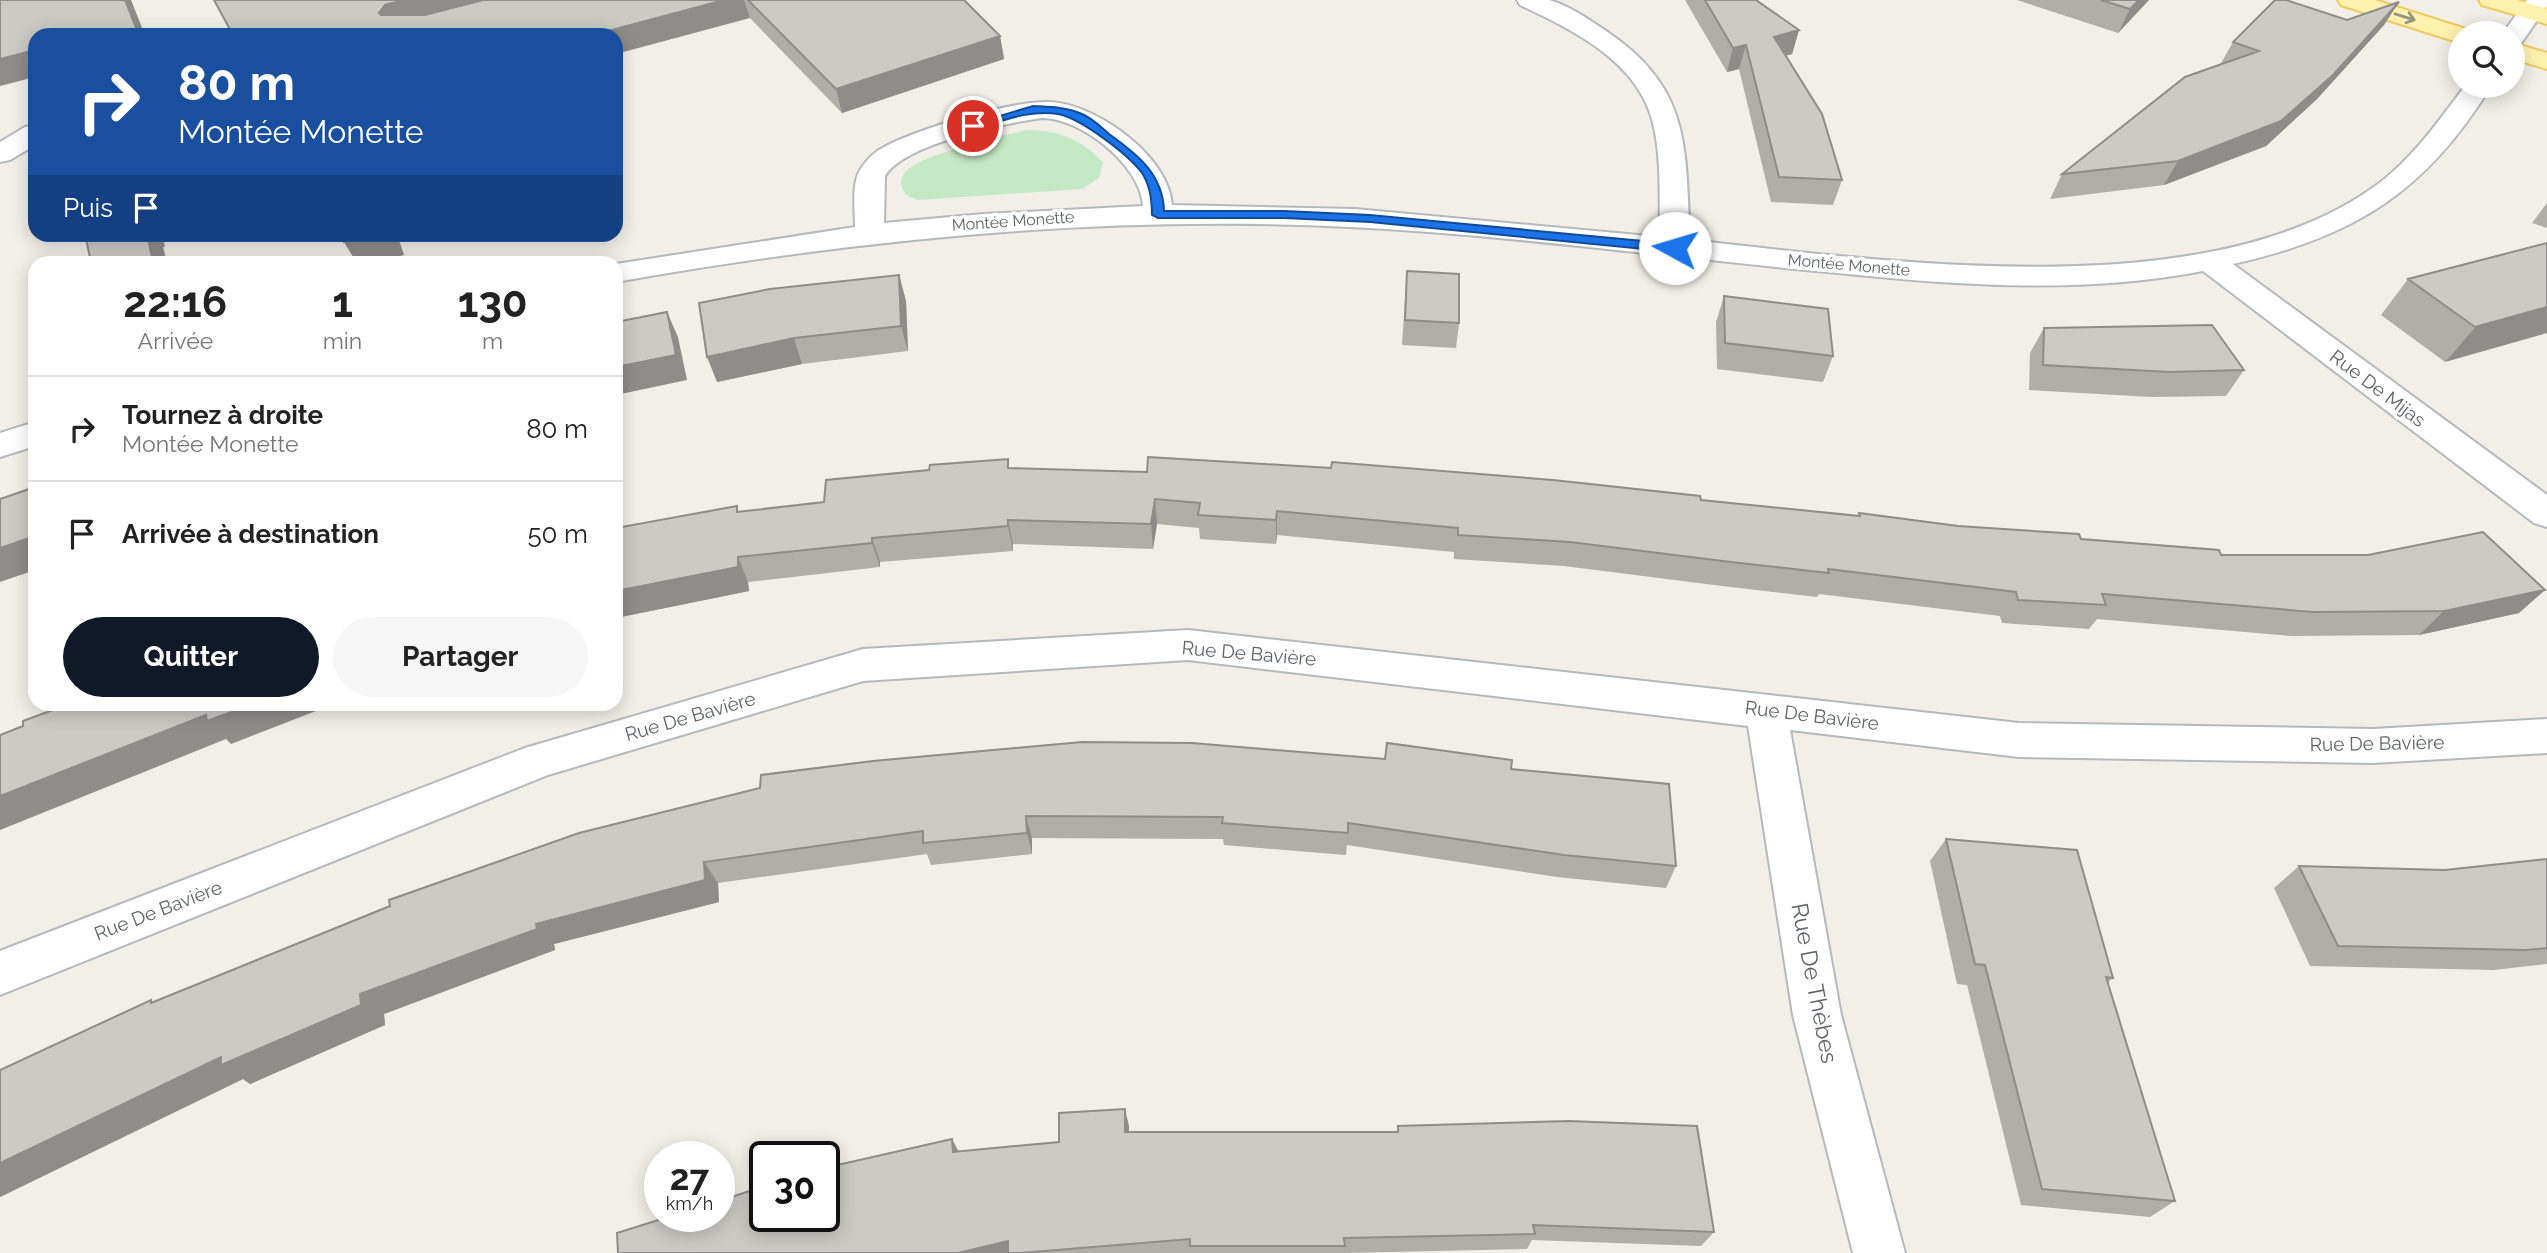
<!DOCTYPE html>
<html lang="fr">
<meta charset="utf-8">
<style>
body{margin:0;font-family:Raleway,sans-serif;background:#f6f6f6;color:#222;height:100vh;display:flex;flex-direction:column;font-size:26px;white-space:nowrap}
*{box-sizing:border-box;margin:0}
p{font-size:23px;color:#767676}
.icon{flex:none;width:38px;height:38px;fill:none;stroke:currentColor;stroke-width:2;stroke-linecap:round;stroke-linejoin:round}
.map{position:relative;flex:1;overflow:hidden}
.sheet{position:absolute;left:28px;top:256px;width:595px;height:455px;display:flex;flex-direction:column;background:#fff;border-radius:21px;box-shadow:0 4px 18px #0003}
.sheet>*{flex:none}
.top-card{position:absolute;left:28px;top:28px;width:595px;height:214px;border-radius:21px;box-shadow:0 4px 18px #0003;background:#1a4fa0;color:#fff;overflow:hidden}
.tools{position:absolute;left:2448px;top:21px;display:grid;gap:14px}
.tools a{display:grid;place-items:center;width:77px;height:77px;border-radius:50%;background:#fff;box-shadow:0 4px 18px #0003;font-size:35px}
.speed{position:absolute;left:644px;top:1141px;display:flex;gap:14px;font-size:35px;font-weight:700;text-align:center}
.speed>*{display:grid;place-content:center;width:91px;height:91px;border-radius:50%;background:#fff;box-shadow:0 4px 18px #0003;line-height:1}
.speed small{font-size:18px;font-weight:400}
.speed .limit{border:4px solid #111;border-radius:10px;background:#fff;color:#111}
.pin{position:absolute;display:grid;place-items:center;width:60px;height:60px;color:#fff;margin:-30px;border:4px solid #fff;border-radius:50%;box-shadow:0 2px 7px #0007}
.me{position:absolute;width:77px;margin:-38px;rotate:276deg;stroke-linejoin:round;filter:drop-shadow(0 0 5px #0008)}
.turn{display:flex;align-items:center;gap:24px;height:147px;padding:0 35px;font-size:32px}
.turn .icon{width:91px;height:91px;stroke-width:2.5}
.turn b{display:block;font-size:49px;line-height:60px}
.then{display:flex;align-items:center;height:66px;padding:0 35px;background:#0003;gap:14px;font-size:26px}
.eta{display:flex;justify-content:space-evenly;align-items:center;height:119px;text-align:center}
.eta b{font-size:42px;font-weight:700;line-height:49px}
.button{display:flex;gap:14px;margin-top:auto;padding:14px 35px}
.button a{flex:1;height:80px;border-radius:42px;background:#111827;color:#fff;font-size:28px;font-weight:700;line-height:80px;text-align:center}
.button a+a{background:#f6f6f6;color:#222}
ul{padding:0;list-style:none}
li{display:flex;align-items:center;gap:21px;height:105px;padding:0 35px;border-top:2px solid #e0e0e0}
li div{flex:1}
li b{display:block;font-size:26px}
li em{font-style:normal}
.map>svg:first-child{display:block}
</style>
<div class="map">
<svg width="2547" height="1253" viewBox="0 0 2547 1253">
<rect width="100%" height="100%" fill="#f1efe8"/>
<!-- green -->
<path fill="#c5e8c5" d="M1026,130C1056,130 1083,139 1103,163L1099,178L1082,189L918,200C911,197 904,196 902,187C894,162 956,150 972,144L978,151L988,148L982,141Z"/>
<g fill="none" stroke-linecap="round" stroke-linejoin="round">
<!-- minor casing -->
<g stroke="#b5b8bc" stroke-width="4">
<path id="minor" d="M1517,0C1527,0 1540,0 1549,0C1568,5 1590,20 1606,31C1692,89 1685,147 1690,240C1887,261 2214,310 2382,181C2415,155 2440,119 2465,86H2491C2426,192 2354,237 2233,264L2547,495V527L2534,523L2203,271C2079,295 1952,285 1828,272C1695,260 1562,242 1429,232C1153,210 887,234 616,282V264L855,227C855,212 852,188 858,174C862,165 871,155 879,150C911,130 1023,96 1059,103C1103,110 1169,158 1172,205L1355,209L1660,237C1659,199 1662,160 1653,123C1638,61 1573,30 1520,5ZM1042,118C1081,118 1141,165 1143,206L984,214L884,223L885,176C904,144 1006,123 1042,118Z
M2527,0H2547V6L2522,42L2513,45V33H2503Z
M35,125V145L10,160L0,162V142L25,127Z
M35,422V446L0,457V433Z
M1188,630L2019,723L2373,729L2547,719V753L2373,763L2019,757L1790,730L1841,1015L1905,1253H1853L1793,1015L1748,726L1188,660L863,681L548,775L0,995V951L525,748L863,649Z"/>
</g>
<!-- major casing -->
<g stroke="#f2c960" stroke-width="4">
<path id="major" d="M2338,0H2375L2469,30L2471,33H2460V42L2451,40L2341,5Z
M2479,0H2517L2547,9V24L2482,5Z
M2513,43L2547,53V69L2513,59Z"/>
</g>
<!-- minor -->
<use href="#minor" fill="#fff" fill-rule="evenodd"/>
<!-- major -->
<use href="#major" fill="#fff2af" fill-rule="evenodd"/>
</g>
<!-- wall -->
<path fill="#afaea9" d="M214,0H964L1000,36L1004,59L842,113L750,18Z
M1685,0H1756L1799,30L1792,54L1786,55L1842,180L1833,205L1771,202L1739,69L1727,72Z
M2017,0H2149L2118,33Z
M2399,2L2384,25L2317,99L2266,146L2164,185L2050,199L2062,174L2220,65L2233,42L2347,20Z
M2547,203V228L2532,223Z
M2547,243L2445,362L2381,315L2408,279Z
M1407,271L1459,323L1456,348L1402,345Z
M899,275L906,301L908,351L802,364L717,382Z
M1724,296L1833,356L1823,382L1717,369L1716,322Z
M2044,328L2244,370L2226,396L2152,397L2029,390L2030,353Z
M1010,468L1701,500L1858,516L1859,513L1958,526L2221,555L2519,613L2419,635L2291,636L2097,619L2089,629L2002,623L2000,616L1819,594L1817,597L1722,586L1564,566L1454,559V552L1277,535L1276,544L1200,539L1199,528L1157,524L1153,549L1013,544V551L880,562V567L748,582L749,591L616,618V528L740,512L824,502Z
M1511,769L1676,866L1666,888L1557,877L1347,845L1346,855L1224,845L1223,839L1032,838V854L931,865L927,854L718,883L719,902L554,944L555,950L384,1014L385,1025L250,1084L243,1079L0,1197V1070L151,1000L154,1002L579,833Z
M1946,839L2113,978L2107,983L2175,1201L2150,1217L2021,1205L1967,985L1957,984L1930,861Z
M2547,859V964L2494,970L2310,966L2274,888L2299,866L2445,870Z
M1129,1126V1132H1397L1398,1126L1714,1232L1701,1246L1532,1240L1527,1249L1344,1253H618L959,1152L1059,1142Z"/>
<!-- shaded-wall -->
<path fill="#8f8d8a" d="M125,0H131L145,35H131Z
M404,0H502L390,35L379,13L385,5Z
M724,0H744L750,18L616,54V35H593Z
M2139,0H2149L2118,33L2130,9Z
M2399,2L2384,25L2317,99L2266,146L2164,185L2178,161Z
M1799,30L1792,54L1767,61L1774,37Z
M1000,36L1004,59L842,113L836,89Z
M1746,45L1739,69L1727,72L1733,48Z
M35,50V77L0,86V59Z
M147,234H162L165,247H163L167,262H153Z
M372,234H397L404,255L377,262H356L344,242Z
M899,275L906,301L908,351L901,326Z
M2547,307V333L2445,362L2475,327Z
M667,312L678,337L687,380L616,395V367Z
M794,338L802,364L717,382L707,357Z
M1155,499L1157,524L1153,549L1151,524Z
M1277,511V535L1276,544V520Z
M1008,520L1013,544V551L1008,526Z
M35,536V570L0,582V548Z
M872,538L880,562V567L872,543Z
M738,557L748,582L749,591L616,618V591Z
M2545,590L2519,613L2419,635L2444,611Z
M253,704H334L231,744L226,739L0,830V796L206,715Z
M1026,816L1032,838V854L1027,833Z
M704,862L718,883L719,902L554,944L555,950L384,1014L385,1025L250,1084L243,1079L0,1197V1163L221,1057L360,994L536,924Z
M1125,1109L1129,1126V1149L1125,1132Z
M952,1139L961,1156L953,1152Z
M1008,1241L1014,1253H958Z"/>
<!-- building -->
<path fill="#cccac5" stroke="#8f8d8a" stroke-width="2" d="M0,0H125L138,33L131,35H35V50L0,59Z
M214,0H404L385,5L379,13L381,15H425L483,0H724L593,35H233Z
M748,0H964L1000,36L836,89Z
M1705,0H1756L1799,30L1774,37L1822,114L1842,180L1779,177L1746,45L1733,48Z
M2101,0H2139L2130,9Z
M2275,0H2286L2347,20L2399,2L2333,75L2281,121L2178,161L2062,174L2185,77L2259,51L2233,42Z
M85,234H147L153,262H91Z
M342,234H372L344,242Z
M2547,243V307L2475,327L2408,279Z
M1407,271L1459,274V323L1405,320Z
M899,275L901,326L794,338L707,357L699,303L770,289Z
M1724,296L1828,309L1833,356L1725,343Z
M667,312L676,355L616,367V322Z
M2212,325L2244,370L2169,372L2043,365L2044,328Z
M1148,457L1331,468L1332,462L1553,480L1700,496L1701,500L1860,516L1859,513L1958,526L2079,534L2081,539L2219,550L2221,555H2368L2483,532L2545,590L2444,611L2313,612L2102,594L2106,605L2018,600L2016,592L1828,569L1829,573L1731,562L1570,542L1458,535V528L1277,511L1276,520L1198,515L1200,503L1155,499L1151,524L1008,520V526L872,538V543L738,557V567L616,591V528L737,506V512L824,502L826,480L929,470L930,465L1008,459V468L1147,472Z
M35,487V536L0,548V499Z
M69,704H253L207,721L206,715L0,796V735L23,726V721Z
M1082,742L1192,743L1385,759L1387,743L1512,760L1511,769L1669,784L1676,866L1564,855L1348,823V833L1222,823L1223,817L1026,816L1027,833L923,843V831L704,862L705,880L536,924L537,929L360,994L361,1005L221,1065V1057L0,1163V1070L151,1000V1003L390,906L389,900L579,833L760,788L761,775L873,761Z
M1946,839L2077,850L2113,978L2106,977L2175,1201L2042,1189L1985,965L1975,964Z
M2547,859V948L2526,950L2338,946L2299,866L2445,870Z
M1125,1109V1132H1398V1126L1569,1121L1697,1126L1714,1232L1533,1225L1535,1234L1344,1238L1345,1246H1190V1239L1020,1253H1008V1241L958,1253H618L617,1233L671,1216H719V1201L765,1186V1216H824V1168L952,1139L953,1152L1059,1142V1113Z"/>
<!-- one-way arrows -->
<defs><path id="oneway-shaft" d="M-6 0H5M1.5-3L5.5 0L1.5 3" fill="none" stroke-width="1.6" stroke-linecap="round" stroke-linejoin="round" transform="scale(1.75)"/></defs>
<use stroke="#979581" href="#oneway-shaft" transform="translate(2405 17) rotate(17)"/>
<!-- route -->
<path fill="#1a73e8" stroke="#114b97" stroke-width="2" d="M1033,106C1050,107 1067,107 1082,114C1092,118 1101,127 1109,134C1137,154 1163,174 1164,211H1284L1370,215L1675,244L1681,248L1675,252L1370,222L1284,218H1158L1152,215C1152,200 1150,185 1142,173C1128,154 1080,118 1058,114C1030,109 1000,122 973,129L967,126Z"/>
<g text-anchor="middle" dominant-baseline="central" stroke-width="7" stroke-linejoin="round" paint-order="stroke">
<!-- far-street labels -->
<g font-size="16" fill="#5f6368" stroke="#fff">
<text transform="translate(1013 221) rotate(-4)">Montée Monette</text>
<text transform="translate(1849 265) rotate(5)">Montée Monette</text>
</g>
<!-- street labels -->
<g font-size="19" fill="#5f6368" stroke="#fff">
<text transform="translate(2378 388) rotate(37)">Rue De Mijas</text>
<text transform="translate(1249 653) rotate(5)">Rue De Bavière</text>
<text transform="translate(1812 715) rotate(7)">Rue De Bavière</text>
<text transform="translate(690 716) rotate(-16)">Rue De Bavière</text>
<text transform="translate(2377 743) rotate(-1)">Rue De Bavière</text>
<text transform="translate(158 910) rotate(-21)">Rue De Bavière</text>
</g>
<!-- near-street labels -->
<g font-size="23" fill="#5f6368" stroke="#fff">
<text transform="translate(1815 983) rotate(79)">Rue De Thèbes</text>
</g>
</g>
</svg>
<div class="tools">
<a><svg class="icon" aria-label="search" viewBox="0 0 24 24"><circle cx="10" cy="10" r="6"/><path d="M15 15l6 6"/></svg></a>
</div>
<div class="speed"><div>27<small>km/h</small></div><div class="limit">30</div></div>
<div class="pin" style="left:973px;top:126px;background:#d93025"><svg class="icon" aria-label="arrive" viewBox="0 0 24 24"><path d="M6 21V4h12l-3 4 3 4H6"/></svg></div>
<svg class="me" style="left:1675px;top:248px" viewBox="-20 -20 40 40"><circle r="19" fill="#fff"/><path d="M0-13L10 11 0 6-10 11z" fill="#1a73e8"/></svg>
<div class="top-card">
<div class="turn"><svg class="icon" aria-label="right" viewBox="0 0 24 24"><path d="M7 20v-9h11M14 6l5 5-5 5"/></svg><div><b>80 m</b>Montée Monette</div></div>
<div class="then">Puis<svg class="icon" aria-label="arrive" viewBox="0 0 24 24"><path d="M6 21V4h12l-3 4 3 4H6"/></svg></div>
</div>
<section class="sheet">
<div class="eta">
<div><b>22:16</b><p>Arrivée</p></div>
<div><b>1</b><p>min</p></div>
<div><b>130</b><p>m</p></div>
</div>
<ul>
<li><svg class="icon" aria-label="right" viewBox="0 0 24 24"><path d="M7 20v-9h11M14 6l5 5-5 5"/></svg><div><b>Tournez à droite</b><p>Montée Monette</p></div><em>80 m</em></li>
<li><svg class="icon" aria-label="arrive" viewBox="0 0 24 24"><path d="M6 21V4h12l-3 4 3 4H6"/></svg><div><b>Arrivée à destination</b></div><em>50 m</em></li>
</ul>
<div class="button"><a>Quitter</a><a>Partager</a></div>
</section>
</div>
